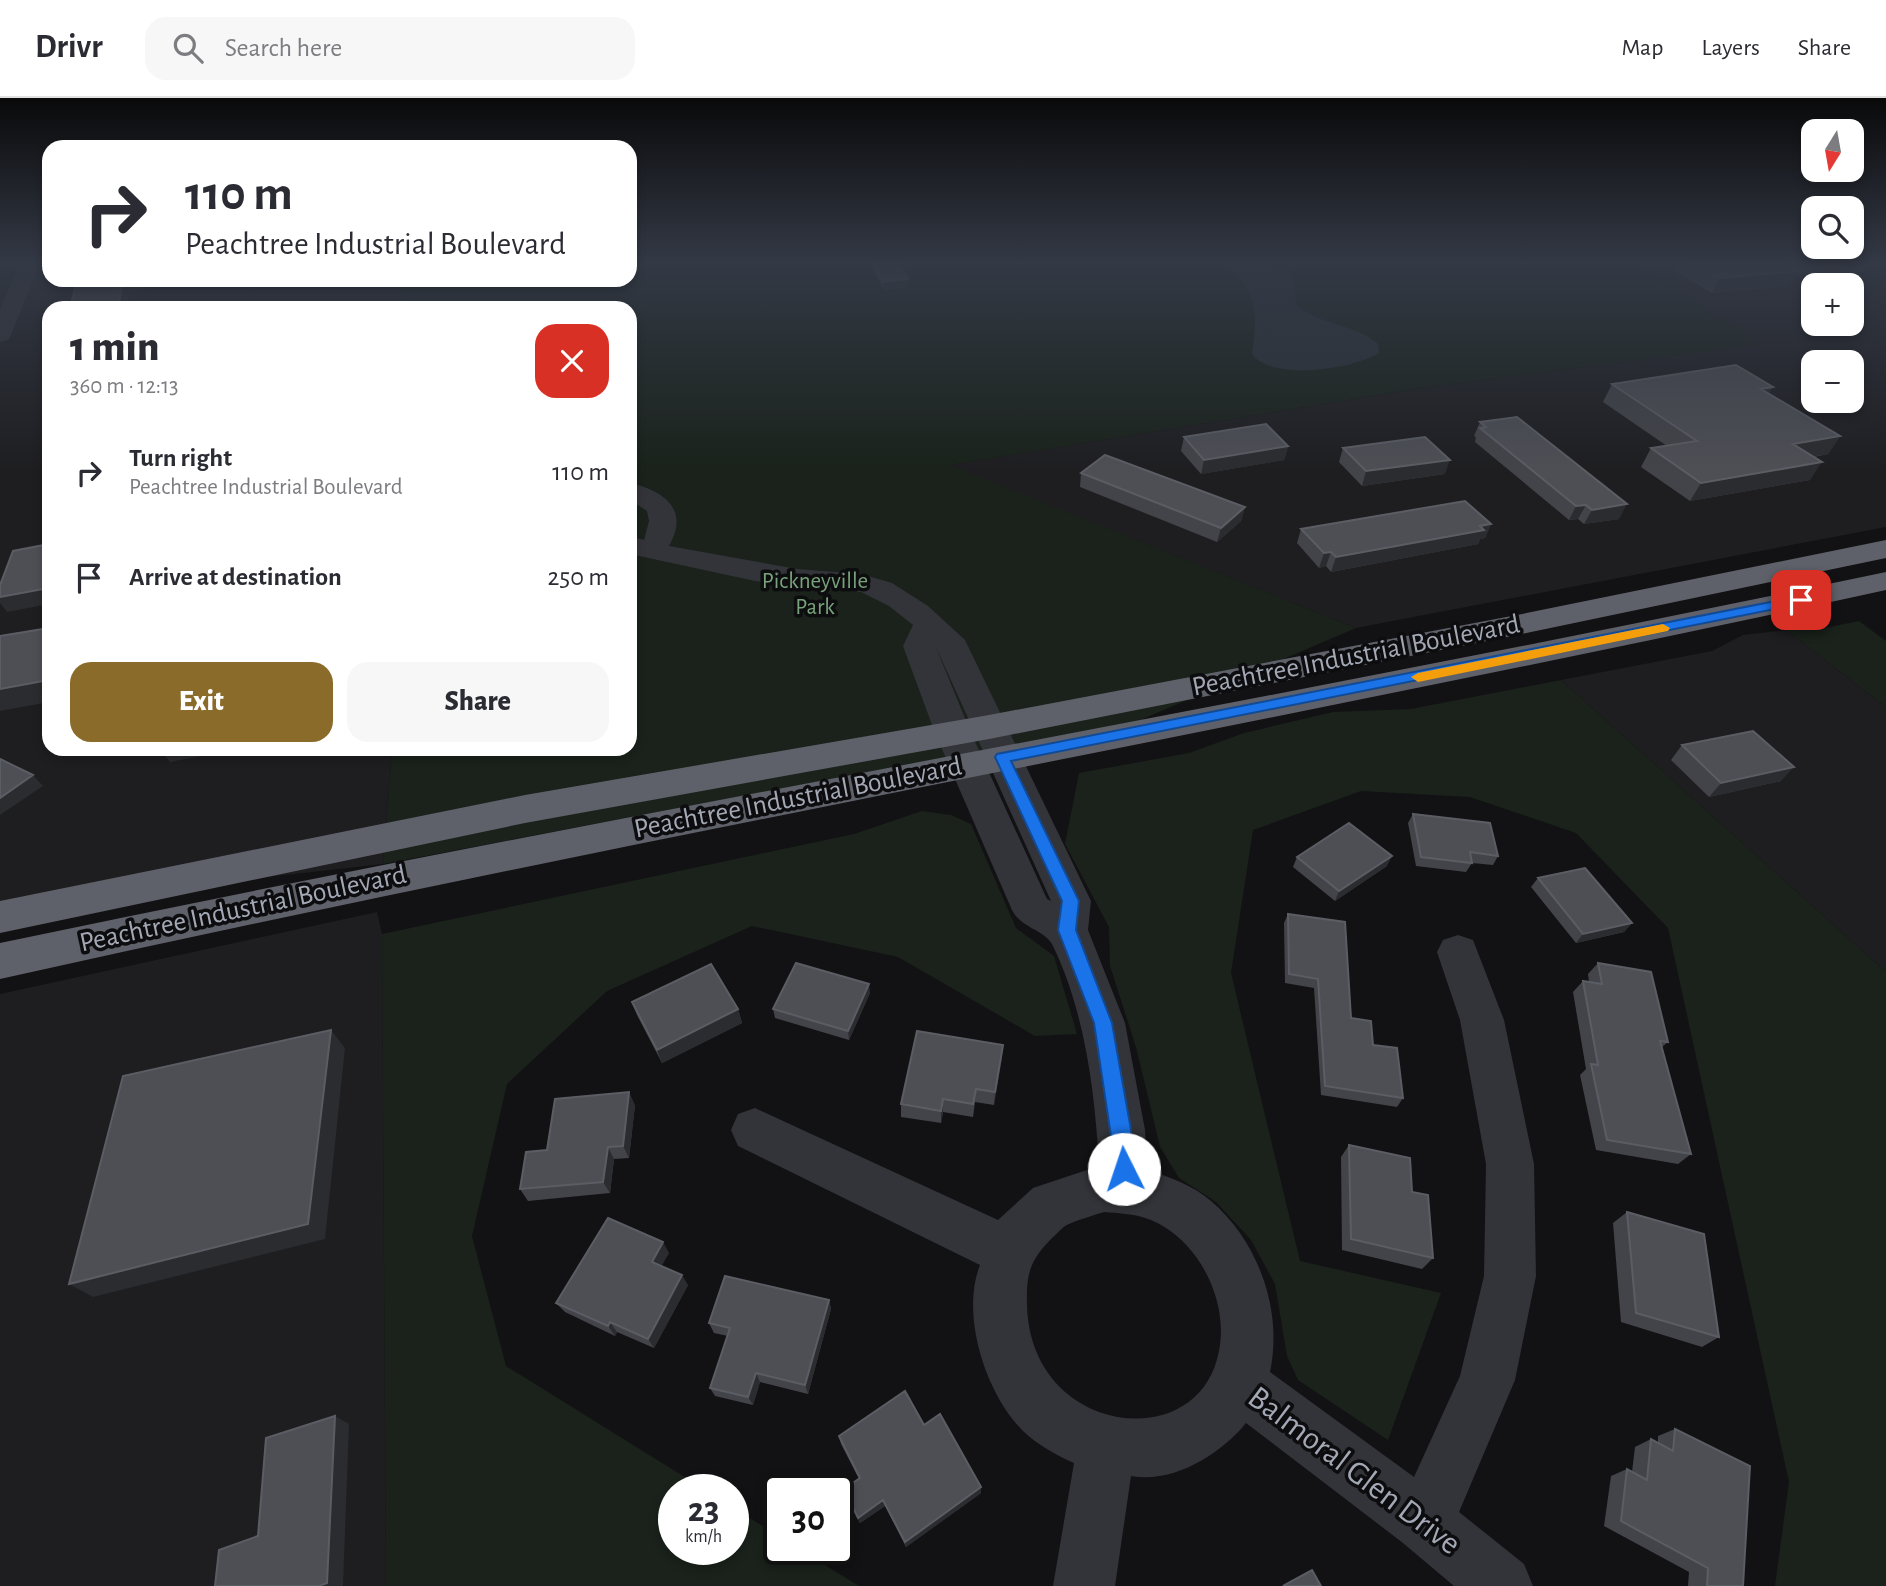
<!DOCTYPE html>
<meta charset="utf-8">
<style>
body{margin:0;font-family:"Alegreya Sans",sans-serif;background:#f7f7f7;color:#2b2b33;height:100vh;display:flex;flex-direction:column;font-size:26px;white-space:nowrap}
*{box-sizing:border-box;margin:0}
p{font-size:23px;color:#7c7c81}
.icon{flex:none;width:38px;height:38px;fill:none;stroke:currentColor;stroke-width:2;stroke-linecap:round;stroke-linejoin:round}
.map{position:relative;flex:1;overflow:hidden}
.details{position:absolute;left:42px;top:203px;width:595px;height:455px;display:flex;flex-direction:column;background:#fff;border-radius:21px;box-shadow:0 4px 10px #0003}
.details>*{flex:none}
.banner{position:absolute;left:42px;top:42px;width:595px;height:147px;border-radius:21px;box-shadow:0 4px 10px #0003;background:#fff;color:#2b2b33;overflow:hidden}
.needle{width:46px;rotate:191deg}
.controls{position:absolute;left:1801px;top:21px;display:grid;gap:14px}
.controls a{display:grid;place-items:center;width:63px;height:63px;border-radius:14px;background:#fff;box-shadow:0 4px 10px #0003;font-size:35px}
.speed{position:absolute;left:658px;top:1376px;display:flex;gap:14px;font-size:35px;font-weight:700;text-align:center}
.speed>*{display:grid;place-content:center;width:91px;height:91px;border-radius:50%;background:#fff;box-shadow:0 4px 10px #0003;line-height:1}
.speed small{font-size:18px;font-weight:400}
.speed .limit{border:4px solid #111;border-radius:10px;background:#fff;color:#111}
.pin{position:absolute;display:grid;place-items:center;width:60px;height:60px;color:#fff;margin:-30px;border-radius:14px;box-shadow:0 4px 10px #0006}
.me{position:absolute;width:77px;margin:-38px;rotate:356deg;stroke-linejoin:round;filter:drop-shadow(0 0 5px #0008)}
.turn{display:flex;align-items:center;gap:24px;height:147px;padding:0 28px;font-size:32px}
.turn .icon{width:91px;height:91px;stroke-width:2.5}
.turn b{display:block;font-size:49px;line-height:60px}
.round{display:grid;place-items:center;flex:none;width:74px;height:74px;border-radius:21px;background:#f7f7f7}
.overview{display:flex;align-items:center;justify-content:space-between;height:119px;padding:0 28px}
h1{font-size:42px;font-weight:800;line-height:52px}
.primary-button{display:flex;gap:14px;margin-top:auto;padding:14px 28px}
.primary-button a{flex:1;height:80px;border-radius:21px;background:#8a6b2a;color:#fff;font-size:28px;font-weight:800;line-height:80px;text-align:center}
.primary-button a+a{background:#f7f7f7;color:#2b2b33}
ul{padding:0;list-style:none}
li{display:flex;align-items:center;gap:21px;height:105px;padding:0 28px}
li div{flex:1}
li b{display:block;font-size:26px}
li em{font-style:normal}
header{display:flex;align-items:center;gap:42px;box-sizing:border-box;height:98px;padding:0 35px;background:#fff;border-bottom:2px solid #e1e1e2}
header strong{font-size:33px}
nav{display:flex;gap:38px;margin-inline-start:auto;font-size:24px}
.search{width:490px;height:63px;background:#f7f7f7;display:flex;align-items:center;gap:18px;box-sizing:border-box;padding:0 24px;border-radius:21px;color:#7c7c81;font-size:26px}
.map>svg:first-child{display:block}
</style>
<header>
<strong>Drivr</strong>
<div class="search"><svg class="icon" aria-label="search" viewBox="0 0 24 24"><circle cx="10" cy="10" r="6"/><path d="M15 15l6 6"/></svg>Search here</div>
<nav><a>Map</a><a>Layers</a><a>Share</a></nav>
</header>
<div class="map">
<svg width="1886" height="1488" viewBox="0 0 1886 1488">
<rect width="100%" height="100%" fill="#121214"/>
<!-- built -->
<path fill="#1e1e21" fill-rule="evenodd" d="M0,165H49V182H397L402,210H49V651H392L383,766L0,809Z
M1634,165H1886V429L1356,530L948,367L1416,291L1759,246ZM1813,187H1852V226H1813ZM1813,264H1852V303H1813Z
M1786,532L1886,609V874L1561,582L1712,553L1743,537Z
M377,814L382,836L386,1488H0V896Z"/>
<!-- green -->
<path fill="#1a221b" d="M630,165H1633L1760,246L1416,291L950,367L1356,530L1138,623L383,766L392,651H630V210H402L397,182H630Z
M1859,523L1886,543V609L1786,532L1820,531Z
M1561,582L1886,874V1488H1775L1789,1384L1668,830L1576,735L1470,699L1361,693L1253,732L1231,875L1300,1163L1441,1195L1388,1342L1298,1282L1287,1258L1275,1186L1251,1142L1216,1104L1179,1080L1160,1049L1136,949L1110,868L1109,829L1065,746L1079,675L1189,655L1244,635L1333,614L1411,611Z
M922,713L951,717L971,726L1016,830L1054,858L1077,936L1035,938L898,859L752,828L607,893L507,986L472,1138L506,1268L704,1391H674V1451H733V1410L779,1438V1451H799L859,1488H386L382,836L854,736Z"/>
<!-- water -->
<path fill="#283138" d="M1234,165H1256L1288,173L1295,185L1296,207C1320,228 1355,225 1378,246L1379,255C1353,271 1272,284 1252,256C1257,223 1259,195 1231,171Z"/>
<g fill="none" stroke-linecap="round" stroke-linejoin="round">
<!-- minor -->
<path fill="#333439" fill-rule="evenodd" d="M17,165H37L36,175L11,237L8,242L0,244V211L16,175Z
M630,385C664,393 690,411 669,448L797,471L861,476L892,485L928,508L965,542L1091,803L1088,832L1125,925L1145,1032L1148,1072C1170,1079 1194,1088 1211,1103C1259,1144 1283,1213 1270,1274L1414,1379L1460,1278L1484,1178L1486,1066L1460,922L1437,854L1443,842L1458,837L1473,842L1504,922L1534,1066L1536,1178L1515,1282L1459,1414L1524,1466L1533,1488H1454L1403,1445L1246,1325C1221,1356 1173,1386 1131,1378L1115,1488H1053L1074,1365C1058,1358 1036,1346 1023,1333C986,1296 960,1217 980,1167L738,1048L731,1032L738,1016L755,1010L998,1122L1033,1090L1099,1068C1095,994 1085,913 1052,846C1044,832 1021,830 1012,812L935,635L903,548L913,527L889,508L861,494L755,483L630,456V438L644,442L649,423L647,413L630,402ZM935,547L1051,803L1047,801L971,635ZM1104,1114C1119,1115 1136,1116 1151,1122C1199,1142 1229,1203 1219,1253C1205,1328 1117,1339 1065,1294C1039,1271 1027,1238 1027,1205C1026,1174 1031,1161 1053,1139C1058,1135 1063,1128 1069,1126C1080,1121 1092,1118 1104,1114Z"/>
<!-- highway -->
<path fill="#5f616a" fill-rule="evenodd" d="M1886,442V460L1517,537L989,641L525,725L0,835V803L525,697L989,617L1517,517Z
M1886,474V492C1259,628 627,741 0,881V845C627,713 1259,606 1886,474Z"/>
</g>
<!-- wall -->
<path fill="#434449" d="M872,165H898L908,181V189L884,192L873,172Z
M1661,165H1868L1863,174L1795,177L1789,188L1712,195Z
M1612,286L1769,296L1840,338L1828,356L1814,359L1810,382L1690,403L1641,369L1651,350L1667,348L1603,304Z
M1480,324L1619,421L1584,426L1578,421L1569,422L1475,344L1476,339L1474,338Z
M1184,339L1288,348L1284,362L1201,376L1181,353Z
M1343,350L1445,376L1362,388L1339,364Z
M1081,375L1245,409L1241,423L1217,444L1080,389Z
M1491,426L1485,440L1480,441L1478,446L1331,474L1326,468L1319,470L1297,445L1301,431Z
M1682,647L1781,683L1709,699L1671,662Z
M1413,716L1498,758L1493,767L1472,765L1466,774L1416,768L1408,725Z
M1297,759L1387,768L1335,803L1293,769Z
M1538,780L1632,825L1624,834L1576,845L1531,789Z
M1288,816L1351,920L1373,947L1403,1000L1397,1009L1321,997L1314,890L1285,885L1284,825Z
M1598,865L1668,944L1662,949L1691,1056L1678,1066L1596,1052L1580,977L1586,971L1573,894L1583,883L1589,884L1588,876Z
M870,895L849,942L775,920L773,911Z
M632,904L738,911L742,925L662,965L637,917Z
M1003,947L994,1007L975,1004L973,1019L943,1014L941,1025L901,1019V1006Z
M635,1007L629,1060L614,1061L610,1095L528,1103L520,1091L547,1052Z
M1349,1047L1433,1160L1422,1171L1342,1152L1341,1059Z
M1627,1114L1719,1239L1702,1249L1621,1224L1613,1125Z
M669,1155L661,1168L688,1187L654,1250L617,1234L615,1238L565,1214L556,1205Z
M829,1202L831,1211L808,1296L760,1284L753,1307L715,1298L710,1290L728,1238L714,1235L709,1225Z
M924,1327L981,1389V1395L906,1449L885,1408L860,1425L844,1391L859,1381L841,1346L839,1338Z
M1675,1331L1743,1488H1688L1689,1474L1604,1428L1611,1378L1627,1371L1632,1374L1635,1349L1651,1341L1658,1345V1338Z"/>
<!-- shaded-wall -->
<path fill="#2b2c2f" d="M1797,173L1789,188L1712,195L1720,180Z
M908,181V189L884,192L883,184Z
M123,182H146V192L130,194L127,210H77Z
M189,182H224L192,187Z
M1773,289L1762,307L1761,291Z
M1840,338L1828,356L1782,364L1793,346Z
M1288,348L1284,362L1201,376L1204,362Z
M1450,362L1445,376L1362,388L1366,373Z
M1822,364L1810,382L1690,403L1701,385Z
M1627,406L1619,421L1584,426L1592,412Z
M1586,407L1578,421L1569,422L1576,408Z
M1245,409L1241,423L1217,444L1221,430Z
M1491,426L1485,440L1480,441L1478,446L1331,474L1336,459Z
M1331,454L1326,468L1319,470L1324,455Z
M49,490V506L7,514L0,505V499Z
M49,582V604L0,613V591Z
M160,651H237L170,664Z
M1794,669L1781,683L1709,699L1721,685Z
M33,677L43,688L0,717V700Z
M1392,758L1387,768L1335,803L1339,793Z
M1632,825L1624,834L1576,845L1583,836Z
M869,886L870,895L849,942L848,933Z
M738,911L742,925L662,965L657,952Z
M331,932L345,950L325,1141L93,1199L69,1186Z
M1003,947L1002,960L994,1007L995,994Z
M629,994L635,1007L629,1060L623,1048Z
M943,1001V1014L941,1025V1013Z
M608,1049L614,1061L610,1095L603,1084Z
M663,1144L669,1155L658,1174L652,1164Z
M682,1177L688,1187L654,1250L648,1241Z
M829,1202L831,1211L808,1296L805,1287Z
M610,1224L617,1234L615,1238L608,1228Z
M756,1275L760,1284L753,1307L748,1299Z
M335,1318L349,1326L343,1488H319Z
M981,1389V1395L906,1449L905,1444Z
M883,1402L885,1408L860,1425L858,1420Z"/>
<!-- building -->
<path fill="#4e4f55" stroke="#5b5d64" stroke-width="2" d="M873,165H898L908,181L883,184Z
M1694,165H1784L1797,173L1720,180Z
M77,182H126H123L119,204L70,210Z
M1736,267L1773,289L1761,291L1840,338L1793,346L1822,364L1701,385L1651,350L1697,343L1612,286Z
M1517,319L1627,406L1592,412L1586,407L1576,408L1480,330L1486,329L1480,324Z
M1266,326L1288,348L1204,362L1184,339Z
M1425,339L1450,362L1366,373L1343,350Z
M1105,357L1245,409L1221,430L1081,375Z
M1465,403L1491,426L1480,428L1484,432L1336,459L1331,454L1324,455L1301,431Z
M49,446V490L0,499V487L13,453Z
M49,530V582L0,591V538Z
M1753,633L1794,669L1721,685L1682,647Z
M0,661L33,677L0,700Z
M1413,716L1490,725L1498,758L1470,754L1472,765L1421,759Z
M1349,725L1392,758L1339,793L1297,759Z
M1585,770L1632,825L1583,836L1538,780Z
M1288,816L1345,824L1351,920L1371,923L1373,947L1397,950L1403,1000L1325,988L1318,881L1289,876Z
M796,865L869,886L848,933L773,911Z
M1598,865L1651,874L1668,944L1660,943L1691,1056L1607,1042L1591,966L1598,967L1583,883L1602,886Z
M711,866L738,911L657,952L632,904Z
M331,932L308,1126L69,1186L123,978Z
M917,933L1003,947L995,994L976,991L973,1006L943,1001L941,1013L901,1006Z
M629,994L623,1048L608,1049L603,1084L520,1091L526,1054L547,1052L555,1001Z
M1349,1047L1410,1060L1412,1094L1428,1097L1433,1160L1351,1141Z
M1627,1114L1704,1136L1719,1239L1636,1215Z
M608,1120L663,1144L652,1164L682,1177L648,1241L610,1224L608,1228L556,1205Z
M725,1178L829,1202L805,1287L756,1275L748,1299L710,1290L730,1230L709,1225Z
M905,1293L924,1327L940,1316L981,1389L905,1444L883,1402L858,1420L844,1391L860,1380L839,1338Z
M335,1318L327,1485L319,1488H215L219,1452L258,1438L266,1340Z
M1675,1331L1750,1368L1743,1488H1707L1708,1470L1621,1423L1627,1371L1647,1382L1651,1341L1673,1353Z
M1312,1472L1321,1488H1283Z"/>
<!-- sky -->
<linearGradient id="sky" x2="0" y2="1"><stop stop-color="#0a0a0b"/><stop offset="0.44" stop-color="#333945"/><stop offset="1" stop-color="#333945" stop-opacity="0"/></linearGradient>
<rect width="1886" height="373" fill="url(#sky)"/>
<!-- route -->
<path fill="#1a73e8" stroke="#114b97" stroke-width="2" d="M1801,498L1805,499V505L1011,663L1079,803L1076,832L1112,925L1131,1032L1134,1071L1131,1078L1124,1081L1117,1078L1094,925L1058,832L1062,803L995,659L997,656Z"/>
<!-- slow -->
<path fill="#f59e0b" d="M1663,526L1670,530L1668,533L1418,584L1411,579L1418,575Z"/>
<g text-anchor="middle" dominant-baseline="central" stroke-width="7" stroke-linejoin="round" paint-order="stroke">
<!-- far-park labels -->
<g font-size="23" fill="#78a27c" stroke="#0d0d0f">
<text x="815" y="483">Pickneyville<tspan x="815" dy="26">Park</tspan></text>
</g>
<!-- street labels -->
<g font-size="28" fill="#a3a8b5" stroke="#0d0d0f">
<text transform="translate(1356 558) rotate(-11)">Peachtree Industrial Boulevard</text>
<text transform="translate(798 700) rotate(-11)">Peachtree Industrial Boulevard</text>
<text transform="translate(243 811) rotate(-12)">Peachtree Industrial Boulevard</text>
</g>
<!-- near-street labels -->
<g font-size="33" fill="#a3a8b5" stroke="#0d0d0f">
<text transform="translate(1354 1373) rotate(37)">Balmoral Glen Drive</text>
</g>
</g>
</svg>
<div class="controls">
<a><svg class="needle" viewBox="-14 -14 28 28"><path d="M0-13l5 13h-10z" fill="#e53935"/><path d="M0 13l5-13h-10z" fill="#7c7c81"/></svg></a>
<a><svg class="icon" aria-label="search" viewBox="0 0 24 24"><circle cx="10" cy="10" r="6"/><path d="M15 15l6 6"/></svg></a>
<a>+</a>
<a>−</a>
</div>
<div class="speed"><div>23<small>km/h</small></div><div class="limit">30</div></div>
<div class="pin" style="left:1801px;top:502px;background:#d93025"><svg class="icon" aria-label="arrive" viewBox="0 0 24 24"><path d="M6 21V4h12l-3 4 3 4H6"/></svg></div>
<svg class="me" style="left:1124px;top:1071px" viewBox="-20 -20 40 40"><circle r="19" fill="#fff"/><path d="M0-13L10 11 0 6-10 11z" fill="#1a73e8"/></svg>
<div class="banner">
<div class="turn"><svg class="icon" aria-label="right" viewBox="0 0 24 24"><path d="M7 20v-9h11M14 6l5 5-5 5"/></svg><div><b>110 m</b>Peachtree Industrial Boulevard</div></div>
</div>
<section class="details">
<div class="overview"><div><h1>1 min</h1><p>360 m · 12:13</p></div><a class="round" style="background:#d93025;color:#fff"><svg class="icon" aria-label="close" viewBox="0 0 24 24"><path d="M6 6l12 12M18 6L6 18"/></svg></a></div>
<ul>
<li><svg class="icon" aria-label="right" viewBox="0 0 24 24"><path d="M7 20v-9h11M14 6l5 5-5 5"/></svg><div><b>Turn right</b><p>Peachtree Industrial Boulevard</p></div><em>110 m</em></li>
<li><svg class="icon" aria-label="arrive" viewBox="0 0 24 24"><path d="M6 21V4h12l-3 4 3 4H6"/></svg><div><b>Arrive at destination</b></div><em>250 m</em></li>
</ul>
<div class="primary-button"><a>Exit</a><a>Share</a></div>
</section>
</div>
